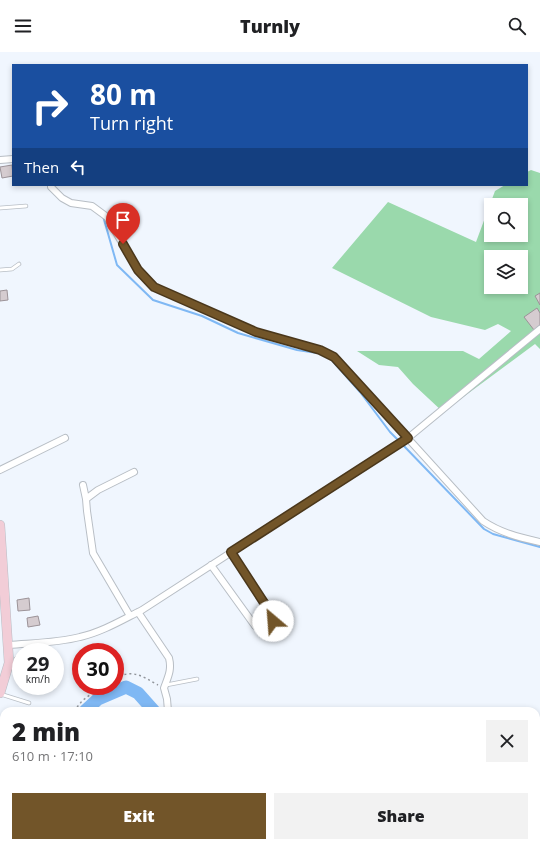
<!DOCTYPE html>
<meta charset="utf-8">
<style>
body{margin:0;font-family:"Open Sans",sans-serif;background:#f2f2f2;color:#202124;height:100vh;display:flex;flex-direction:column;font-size:15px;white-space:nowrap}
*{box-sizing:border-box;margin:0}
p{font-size:13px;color:#757577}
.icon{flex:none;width:22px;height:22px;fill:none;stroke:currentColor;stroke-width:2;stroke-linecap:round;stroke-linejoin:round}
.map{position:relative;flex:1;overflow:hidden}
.drawer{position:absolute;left:0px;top:655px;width:540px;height:140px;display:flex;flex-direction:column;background:#fff;border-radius:12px 12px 0 0;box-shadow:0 2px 6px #0003}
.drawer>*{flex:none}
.guide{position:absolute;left:12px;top:12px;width:516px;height:122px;border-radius:0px;box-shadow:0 2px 6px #0003;background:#1a4fa0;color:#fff;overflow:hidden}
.buttons{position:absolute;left:484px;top:146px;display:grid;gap:8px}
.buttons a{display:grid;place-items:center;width:44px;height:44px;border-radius:0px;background:#fff;box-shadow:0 2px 6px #0003;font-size:20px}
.speed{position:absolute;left:12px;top:591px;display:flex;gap:8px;font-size:20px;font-weight:700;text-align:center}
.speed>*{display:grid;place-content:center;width:52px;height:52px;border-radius:50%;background:#fff;box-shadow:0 2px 6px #0003;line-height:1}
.speed small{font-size:10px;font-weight:400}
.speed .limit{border:6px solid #d22;background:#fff;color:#111}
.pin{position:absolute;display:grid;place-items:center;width:34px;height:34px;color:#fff;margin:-41px -17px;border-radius:50% 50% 50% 0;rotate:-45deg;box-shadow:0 0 4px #0007}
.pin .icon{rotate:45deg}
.me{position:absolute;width:44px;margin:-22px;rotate:333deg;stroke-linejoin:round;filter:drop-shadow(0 0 3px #0008)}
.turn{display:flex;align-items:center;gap:14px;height:84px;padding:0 12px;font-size:18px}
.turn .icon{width:52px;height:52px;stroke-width:2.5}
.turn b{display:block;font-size:28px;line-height:34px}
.then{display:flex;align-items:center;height:38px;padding:0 12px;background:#0003;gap:8px;font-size:15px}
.round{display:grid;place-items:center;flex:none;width:42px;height:42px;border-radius:0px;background:#f2f2f2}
.head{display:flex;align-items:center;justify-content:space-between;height:68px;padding:0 12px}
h1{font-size:24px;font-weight:800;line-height:30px}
.action{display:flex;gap:8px;margin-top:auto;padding:8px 12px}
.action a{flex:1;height:46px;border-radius:0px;background:#725529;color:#fff;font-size:16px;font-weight:800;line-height:46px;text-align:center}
.action a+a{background:#f2f2f2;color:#202124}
header{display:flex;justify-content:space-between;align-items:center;height:52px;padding:0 12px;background:#fff;font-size:18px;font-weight:800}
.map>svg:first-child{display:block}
</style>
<header><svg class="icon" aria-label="menu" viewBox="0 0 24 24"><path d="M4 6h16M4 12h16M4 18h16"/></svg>Turnly<svg class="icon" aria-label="search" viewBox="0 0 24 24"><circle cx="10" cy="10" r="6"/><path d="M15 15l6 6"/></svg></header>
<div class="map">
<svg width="540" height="795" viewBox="0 0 540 795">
<rect width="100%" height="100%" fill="#f0f6fe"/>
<!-- green -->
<path fill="#9ad9ac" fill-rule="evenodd" d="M531,118L540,121V297L535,292L443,360L413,332L398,315L379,313L357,299H463L479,307L511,279L498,272L485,278L431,265L332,216L388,150L476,190L495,139L505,133H527V120ZM491,153H521V183H491ZM491,205H521V235H491Z"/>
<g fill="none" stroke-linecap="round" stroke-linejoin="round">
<!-- stream -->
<path stroke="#7fb8f4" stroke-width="2" d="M103,164L117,213L153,248L202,264L238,281L297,298L324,302
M329,305L360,340L390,380L399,389
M402,392L484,477L493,482L540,495"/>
<!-- river -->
<path stroke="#7fb8f4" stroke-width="13" d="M85,659L98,647L126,635L138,641L154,659
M67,791L69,795
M211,791L214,795"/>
</g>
<!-- building -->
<path fill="#d5ccd0" stroke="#9c9398" d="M12,113L13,124L2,126L0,115Z
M7,238L8,248L0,249V239Z
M540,241V253L535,244Z
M537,256L540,261V273L534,278L524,265Z
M29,546L30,558L18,559L17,548Z
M38,564L40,573L28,575L27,566Z
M50,595L51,600H38V596Z
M15,605H21V615H15Z"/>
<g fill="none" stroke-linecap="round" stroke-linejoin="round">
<!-- lane casing -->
<g stroke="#b8bec5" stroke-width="4.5">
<path id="lane" d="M0,156L26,154
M0,218L12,217L19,212
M166,633L197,627
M0,642L29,651"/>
</g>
<!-- street casing -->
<g stroke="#b8bec5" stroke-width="8">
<path id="street" d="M0,108L13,107
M51,133V135L62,146L71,151L92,154L107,165L138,218L154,235L256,280L320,298L334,305L483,469C501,481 518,485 540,490
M0,418L65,386
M83,433L86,447
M211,513L255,574C263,577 267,575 273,569L272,563L231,500
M138,560L169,606C172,618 168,625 164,636L167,647L168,659
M130,564L93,501L87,459L86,447L98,438L134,420
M9,593C32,591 57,591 80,585C102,580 122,568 142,558L408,386L540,277
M0,752L4,754
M228,791L232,795"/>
</g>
<!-- secondary casing -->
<g stroke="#b8bec5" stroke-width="10">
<path id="secondary" d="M0,473L9,611L0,641"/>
</g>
<!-- path -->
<path stroke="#91959b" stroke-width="1.5" stroke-dasharray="2 3" stroke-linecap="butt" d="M115,626C133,617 142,624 158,633
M74,659L82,649L101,634
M58,791L61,795"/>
<!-- lane -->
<use href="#lane" stroke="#fff" stroke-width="3"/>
<!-- street -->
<use href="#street" stroke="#fff" stroke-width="6"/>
<!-- secondary -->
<use href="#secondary" stroke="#f2cdd7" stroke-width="9"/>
</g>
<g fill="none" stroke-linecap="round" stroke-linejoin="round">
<!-- route casing -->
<g stroke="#4a371b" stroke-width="10">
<path id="route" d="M123,192L138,218L154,235L256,280L320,298L334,305L408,386L231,500L272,563L273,569"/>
</g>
<!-- route -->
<use href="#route" stroke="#725529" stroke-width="7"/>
</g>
</svg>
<div class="buttons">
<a><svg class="icon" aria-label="search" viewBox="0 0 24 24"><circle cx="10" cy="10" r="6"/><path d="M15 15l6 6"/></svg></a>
<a><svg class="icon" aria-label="layers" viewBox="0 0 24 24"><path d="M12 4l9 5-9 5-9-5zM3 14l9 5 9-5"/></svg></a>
</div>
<div class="speed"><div>29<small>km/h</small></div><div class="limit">30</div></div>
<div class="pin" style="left:123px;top:192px;background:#d93025"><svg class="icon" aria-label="arrive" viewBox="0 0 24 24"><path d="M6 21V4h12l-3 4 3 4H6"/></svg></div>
<svg class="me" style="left:273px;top:569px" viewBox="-20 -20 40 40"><circle r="19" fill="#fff"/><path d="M0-13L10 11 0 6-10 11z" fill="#725529"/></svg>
<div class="guide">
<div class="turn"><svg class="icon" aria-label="right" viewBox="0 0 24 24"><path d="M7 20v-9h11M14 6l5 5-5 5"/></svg><div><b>80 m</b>Turn right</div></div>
<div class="then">Then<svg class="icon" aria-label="left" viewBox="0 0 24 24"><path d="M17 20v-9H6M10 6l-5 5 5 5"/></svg></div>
</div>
<section class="drawer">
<div class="head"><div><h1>2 min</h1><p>610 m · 17:10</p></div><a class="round"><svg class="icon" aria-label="close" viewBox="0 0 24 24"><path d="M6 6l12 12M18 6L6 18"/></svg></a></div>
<div class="action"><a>Exit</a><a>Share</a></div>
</section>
</div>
